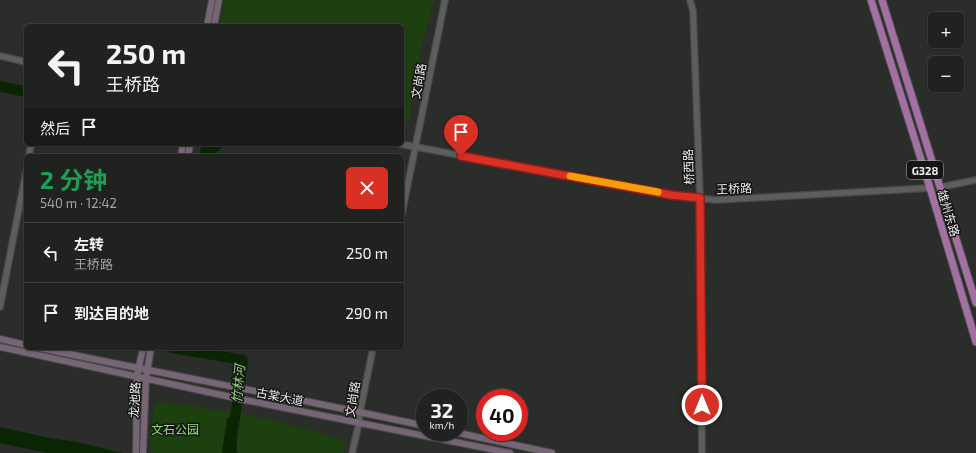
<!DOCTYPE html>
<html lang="zh">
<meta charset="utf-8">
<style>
body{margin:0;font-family:"Exo 2","Noto Sans SC",sans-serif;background:#282a29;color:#f1f3f6;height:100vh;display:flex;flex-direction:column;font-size:15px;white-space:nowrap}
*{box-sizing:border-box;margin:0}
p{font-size:13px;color:#a2a4a5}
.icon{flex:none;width:22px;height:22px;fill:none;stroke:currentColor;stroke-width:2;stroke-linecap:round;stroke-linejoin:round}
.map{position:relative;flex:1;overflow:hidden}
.side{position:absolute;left:24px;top:154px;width:380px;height:196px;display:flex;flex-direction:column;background:#202220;border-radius:6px;box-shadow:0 1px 3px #0004,0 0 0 1px #3d3f3e}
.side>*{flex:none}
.banner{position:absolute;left:24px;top:24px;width:380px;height:122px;border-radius:6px;box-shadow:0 1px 3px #0004,0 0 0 1px #3d3f3e;background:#202220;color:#f1f3f6;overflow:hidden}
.buttons{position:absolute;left:928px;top:12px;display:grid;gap:8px}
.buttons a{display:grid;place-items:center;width:36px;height:36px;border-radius:6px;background:#202220;box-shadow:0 1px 3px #0004,0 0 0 1px #3d3f3e;font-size:20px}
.speed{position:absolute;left:416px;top:389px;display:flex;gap:8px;font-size:20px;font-weight:700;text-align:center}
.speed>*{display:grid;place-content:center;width:52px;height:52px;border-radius:50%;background:#202220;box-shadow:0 1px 3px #0004,0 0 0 1px #3d3f3e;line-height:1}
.speed small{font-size:10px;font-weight:400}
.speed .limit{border:6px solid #d22;background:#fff;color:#111}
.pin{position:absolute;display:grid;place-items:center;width:34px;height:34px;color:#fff;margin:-41px -17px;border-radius:50% 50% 50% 0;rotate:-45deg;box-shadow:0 0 4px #0007}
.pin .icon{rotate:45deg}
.me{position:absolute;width:44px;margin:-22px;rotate:0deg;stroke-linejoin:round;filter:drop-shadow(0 0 3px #0008)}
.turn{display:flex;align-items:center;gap:14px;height:84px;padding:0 16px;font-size:18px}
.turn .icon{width:52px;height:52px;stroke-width:2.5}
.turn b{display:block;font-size:28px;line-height:34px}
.then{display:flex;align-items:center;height:38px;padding:0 16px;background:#0003;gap:8px;font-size:15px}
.round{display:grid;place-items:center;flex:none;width:42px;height:42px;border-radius:6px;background:#282a29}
.summary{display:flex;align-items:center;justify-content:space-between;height:68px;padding:0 16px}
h1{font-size:24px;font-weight:700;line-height:30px;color:#1e9e55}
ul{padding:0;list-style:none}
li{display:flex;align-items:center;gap:12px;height:60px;padding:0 16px;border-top:1px solid #3d3f3e}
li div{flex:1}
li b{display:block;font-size:15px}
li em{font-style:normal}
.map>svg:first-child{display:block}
</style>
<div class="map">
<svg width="976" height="453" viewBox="0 0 976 453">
<rect width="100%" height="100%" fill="#2b2d2b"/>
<!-- green -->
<path fill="#1d410e" d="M224,0H434L421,48L409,119L403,128H402V26H221Z
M156,402C189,405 221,410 254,416C284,422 316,432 346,441L343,453H151L150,431Z"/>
<!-- water -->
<path fill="#0a2501" d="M0,81L26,86V97L0,92Z
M202,144H226L213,156H201L200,151Z
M227,418H240C237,430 234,441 238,453H222Z
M0,427L49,438L77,442L122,453H47L0,443Z"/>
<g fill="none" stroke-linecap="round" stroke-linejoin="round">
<!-- river -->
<path stroke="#0a2501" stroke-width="10" d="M172,348L243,360L230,453"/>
<!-- tertiary casing -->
<g stroke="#484947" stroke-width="8">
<path id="tertiary" d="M690,0L693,11L700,198L702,453
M0,56L26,62
M400,144L671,195L716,200L930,188
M29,156L31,144
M941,187L976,180
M402,213L445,0
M0,307L26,172
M352,453L359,423L360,412L373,348"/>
</g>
<!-- secondary casing -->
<g stroke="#484947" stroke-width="8">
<path id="secondary" d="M207,26L212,0
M214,26L219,0
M181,156L183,144
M188,156L190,144
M0,339L26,345
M0,347L240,399L510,453
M40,348C168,375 297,398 425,426
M454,432L552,453
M136,453L137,376L143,348
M143,453L146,378L151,348"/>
</g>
<!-- trunk casing -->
<g stroke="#484947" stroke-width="9">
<path id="trunk" d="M871,0L930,188L976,342
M882,0L976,303"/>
</g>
<!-- tertiary -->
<use href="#tertiary" stroke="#5c5e5b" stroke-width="5.5"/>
<!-- secondary -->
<use href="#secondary" stroke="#766575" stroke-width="6"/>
<!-- trunk -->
<use href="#trunk" stroke="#a270a2" stroke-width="7"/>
</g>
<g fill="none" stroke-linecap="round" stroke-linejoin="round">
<!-- route casing -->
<g stroke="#8d1f18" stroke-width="10">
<path id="route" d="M461,156L671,195L700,198L702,405"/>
</g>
<!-- route -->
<use href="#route" stroke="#d93025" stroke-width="7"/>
<!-- slow -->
<path stroke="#f59e0b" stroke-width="7" d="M570,176L658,192"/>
</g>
<g text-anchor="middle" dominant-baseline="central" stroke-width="3" stroke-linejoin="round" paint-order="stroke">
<!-- shield labels -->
<rect fill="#141514" stroke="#abacab" stroke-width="1" x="907" y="161" width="36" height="18" rx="3"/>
<g font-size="11" font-weight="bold" fill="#ecedec">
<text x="925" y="170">G328</text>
</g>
<!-- street labels -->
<g font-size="12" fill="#ecedec" stroke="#141514">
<text transform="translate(418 81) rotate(-79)">文尚路</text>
<text transform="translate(688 167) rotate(-92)">桥西路</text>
<text transform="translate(734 188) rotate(-2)">王桥路</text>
<text transform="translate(949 213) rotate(73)">雄州东路</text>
<text transform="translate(280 396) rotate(11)">古棠大道</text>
<text transform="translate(352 399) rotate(-81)">文尚路</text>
<text transform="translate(134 400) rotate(-87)">龙池路</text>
</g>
<!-- park labels -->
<g font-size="12" fill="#97df7f" stroke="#141514">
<text x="175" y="429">文石公园</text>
</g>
<!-- water labels -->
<g font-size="13" font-style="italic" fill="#93db7b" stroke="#141514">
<text transform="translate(238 384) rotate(-85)">竹林河</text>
</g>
</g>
</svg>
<div class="buttons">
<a>+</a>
<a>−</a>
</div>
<div class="speed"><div>32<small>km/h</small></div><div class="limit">40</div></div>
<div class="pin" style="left:461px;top:156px;background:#d93025"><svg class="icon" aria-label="arrive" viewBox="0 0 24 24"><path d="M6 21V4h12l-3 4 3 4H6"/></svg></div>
<svg class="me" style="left:702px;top:405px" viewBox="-20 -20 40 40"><circle r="17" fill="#d93025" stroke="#fff" stroke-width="3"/><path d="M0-11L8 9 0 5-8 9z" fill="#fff"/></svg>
<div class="banner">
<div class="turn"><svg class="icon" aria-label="left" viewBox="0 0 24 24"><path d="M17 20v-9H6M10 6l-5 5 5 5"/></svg><div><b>250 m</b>王桥路</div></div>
<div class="then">然后<svg class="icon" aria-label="arrive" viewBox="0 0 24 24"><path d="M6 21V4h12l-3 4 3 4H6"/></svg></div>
</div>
<section class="side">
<div class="summary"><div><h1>2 分钟</h1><p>540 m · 12:42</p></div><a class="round" style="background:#d93025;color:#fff"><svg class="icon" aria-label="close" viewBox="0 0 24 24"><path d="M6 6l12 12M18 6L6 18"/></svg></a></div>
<ul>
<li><svg class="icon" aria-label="left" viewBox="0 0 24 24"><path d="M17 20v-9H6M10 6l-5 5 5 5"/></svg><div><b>左转</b><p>王桥路</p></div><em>250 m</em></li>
<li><svg class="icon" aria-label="arrive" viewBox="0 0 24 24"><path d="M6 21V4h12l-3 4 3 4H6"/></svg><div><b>到达目的地</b></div><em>290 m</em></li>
</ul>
</section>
</div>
